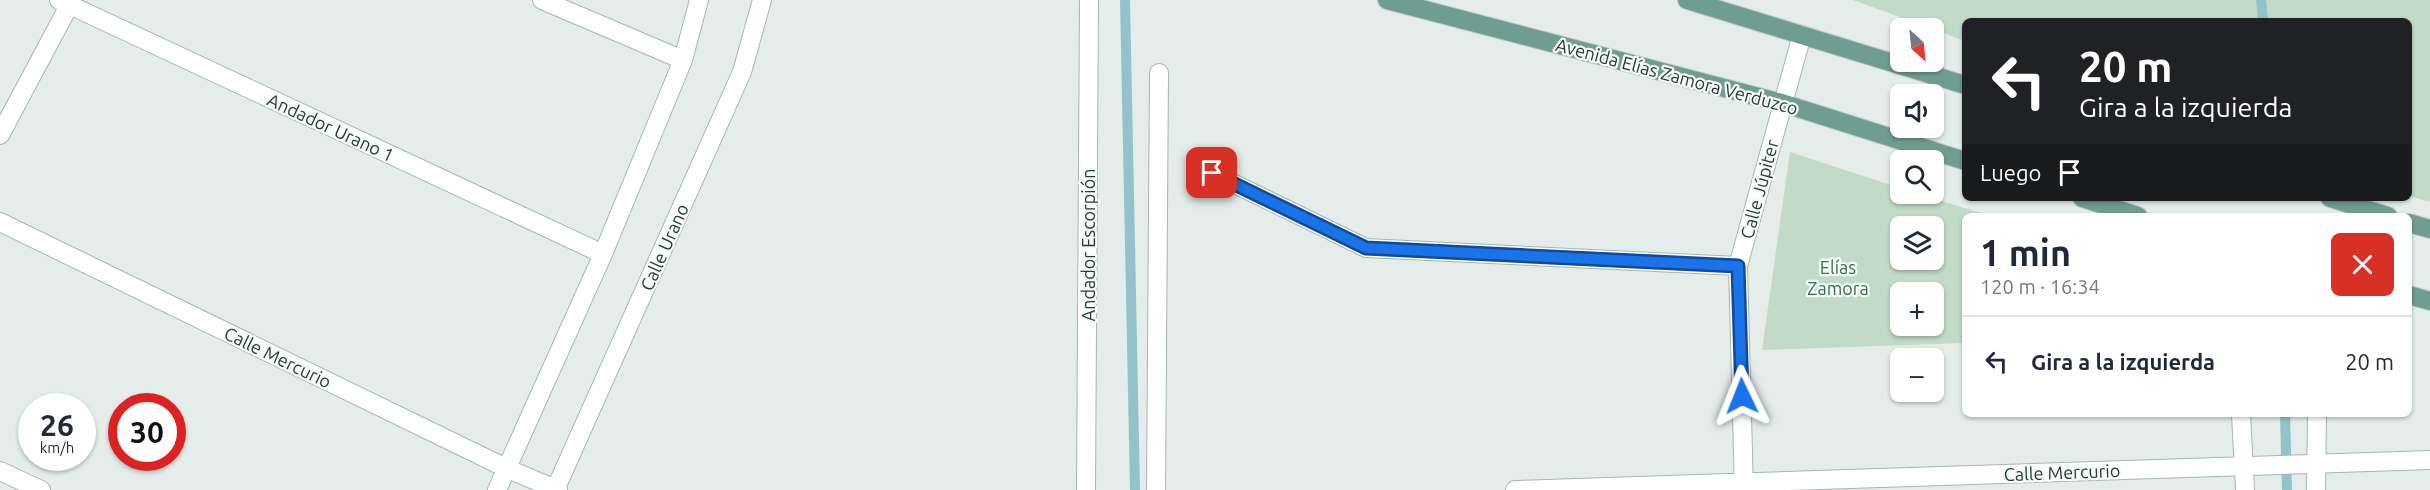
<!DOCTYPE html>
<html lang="es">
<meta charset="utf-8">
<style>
body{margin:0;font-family:Ubuntu,sans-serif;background:#f2f2f3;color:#1f2937;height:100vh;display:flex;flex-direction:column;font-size:22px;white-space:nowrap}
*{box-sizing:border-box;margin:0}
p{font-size:20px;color:#747a83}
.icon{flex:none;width:33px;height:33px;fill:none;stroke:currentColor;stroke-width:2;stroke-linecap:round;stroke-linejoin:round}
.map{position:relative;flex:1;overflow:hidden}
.details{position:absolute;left:1962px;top:213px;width:450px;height:204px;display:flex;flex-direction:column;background:#fff;border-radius:9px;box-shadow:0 2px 4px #0004}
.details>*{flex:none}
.top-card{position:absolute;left:1962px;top:18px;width:450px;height:183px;border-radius:9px;box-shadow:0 2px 4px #0004;background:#202124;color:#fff;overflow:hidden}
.needle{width:39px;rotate:153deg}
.buttons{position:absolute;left:1890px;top:18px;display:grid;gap:12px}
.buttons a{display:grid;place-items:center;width:54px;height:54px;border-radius:9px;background:#fff;box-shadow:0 2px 4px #0004;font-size:30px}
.speed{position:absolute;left:18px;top:393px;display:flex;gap:12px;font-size:30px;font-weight:700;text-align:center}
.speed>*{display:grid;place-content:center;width:78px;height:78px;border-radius:50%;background:#fff;box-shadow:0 2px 4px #0004;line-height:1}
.speed small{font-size:15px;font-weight:400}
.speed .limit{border:9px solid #d22;background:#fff;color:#111}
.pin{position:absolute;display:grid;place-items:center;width:51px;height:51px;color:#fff;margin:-26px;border-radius:12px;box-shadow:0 3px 9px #0006}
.me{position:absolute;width:66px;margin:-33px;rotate:358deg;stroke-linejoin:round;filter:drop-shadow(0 0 4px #0008)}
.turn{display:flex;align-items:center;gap:21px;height:126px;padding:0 18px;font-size:27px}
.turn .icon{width:78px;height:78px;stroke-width:2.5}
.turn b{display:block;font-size:42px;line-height:51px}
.then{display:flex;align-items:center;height:57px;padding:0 18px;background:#0003;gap:12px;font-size:22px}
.round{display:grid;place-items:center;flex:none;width:63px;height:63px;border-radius:9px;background:#f2f2f3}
.headline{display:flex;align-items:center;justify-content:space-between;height:102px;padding:0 18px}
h1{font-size:36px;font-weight:700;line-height:45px}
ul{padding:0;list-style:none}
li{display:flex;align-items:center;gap:18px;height:90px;padding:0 18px;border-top:2px solid #e0e1e3}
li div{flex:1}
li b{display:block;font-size:22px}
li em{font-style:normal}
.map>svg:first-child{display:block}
</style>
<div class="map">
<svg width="2430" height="490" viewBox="0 0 2430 490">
<rect width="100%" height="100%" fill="#e5edea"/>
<!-- green -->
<path fill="#c1dbc8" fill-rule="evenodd" d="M1853,0H2430V202L2409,196V21H1965V41Z
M1790,152L1900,188V194H1919L1990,216H1965V343L1762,350ZM1900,226H1934V260H1900ZM1900,292H1934V326H1900Z"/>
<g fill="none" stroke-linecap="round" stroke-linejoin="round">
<!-- stream -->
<path stroke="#94c2cb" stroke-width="10" d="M1125,0L1135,490
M2261,0L2263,21
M2285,414L2287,490"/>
<!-- minor casing -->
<g stroke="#a8b5b1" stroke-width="20">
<path id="minor" d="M59,0L603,254
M542,0L683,60
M0,135L72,0
M1212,173L1366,248L1738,266
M0,222L508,469L558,490
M2241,414L2245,490
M0,471L41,490
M497,490L603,254L683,60L699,0
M555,490L742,72L762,0
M1086,490L1089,0
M1156,490L1159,73
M1515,490L2430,460
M1744,490L1738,266L1802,35
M2316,490L2317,414"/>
</g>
<!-- major casing -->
<g stroke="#c2c9c7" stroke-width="20">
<path id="major" d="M1387,0L1782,103L1965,161
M1687,0L1965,85
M2082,198L2138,216
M2330,198L2388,216
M2409,223L2430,229
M2409,295L2430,301"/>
</g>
<!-- minor -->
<use href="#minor" stroke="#fff" stroke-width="18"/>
<!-- major -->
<use href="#major" stroke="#6f9d92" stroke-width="18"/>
</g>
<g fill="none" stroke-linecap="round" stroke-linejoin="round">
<!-- route casing -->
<g stroke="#114b97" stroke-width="15">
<path id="route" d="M1212,173L1366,248L1738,266L1742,396"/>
</g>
<!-- route -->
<use href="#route" stroke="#1a73e8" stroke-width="10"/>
</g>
<g text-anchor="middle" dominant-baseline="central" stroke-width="4.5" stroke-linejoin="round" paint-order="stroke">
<!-- street labels -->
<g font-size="18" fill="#263d37" stroke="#f6faf8">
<text transform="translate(1677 76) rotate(15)">Avenida Elías Zamora Verduzco</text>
<text transform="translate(331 127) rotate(25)">Andador Urano 1</text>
<text transform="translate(1759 189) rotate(-75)">Calle Júpiter</text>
<text transform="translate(1088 245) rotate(-90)">Andador Escorpión</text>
<text transform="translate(664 247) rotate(-66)">Calle Urano</text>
<text transform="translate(278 357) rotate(26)">Calle Mercurio</text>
<text transform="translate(2062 472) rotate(-2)">Calle Mercurio</text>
</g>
<!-- park labels -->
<g font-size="18" fill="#35704c" stroke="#f6faf8">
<text x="1838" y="267">Elías<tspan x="1838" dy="21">Zamora</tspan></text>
</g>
</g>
</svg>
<div class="buttons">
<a><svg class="needle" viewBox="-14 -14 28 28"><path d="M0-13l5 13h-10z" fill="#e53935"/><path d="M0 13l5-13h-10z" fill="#747a83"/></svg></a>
<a><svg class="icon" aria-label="sound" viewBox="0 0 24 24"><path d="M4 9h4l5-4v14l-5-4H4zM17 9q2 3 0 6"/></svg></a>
<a><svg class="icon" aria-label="search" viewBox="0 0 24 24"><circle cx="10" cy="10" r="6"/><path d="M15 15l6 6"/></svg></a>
<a><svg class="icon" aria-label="layers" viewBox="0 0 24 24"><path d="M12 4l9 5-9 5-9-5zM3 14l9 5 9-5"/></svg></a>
<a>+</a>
<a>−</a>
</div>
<div class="speed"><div>26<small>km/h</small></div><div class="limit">30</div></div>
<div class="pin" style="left:1212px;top:173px;background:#d93025"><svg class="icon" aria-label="arrive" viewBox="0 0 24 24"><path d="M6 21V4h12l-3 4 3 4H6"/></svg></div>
<svg class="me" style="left:1742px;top:396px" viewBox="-20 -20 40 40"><path d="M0-17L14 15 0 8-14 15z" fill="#1a73e8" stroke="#fff" stroke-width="4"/></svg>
<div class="top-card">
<div class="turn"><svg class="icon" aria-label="left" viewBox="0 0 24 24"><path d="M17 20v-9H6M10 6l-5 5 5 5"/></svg><div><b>20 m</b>Gira a la izquierda</div></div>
<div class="then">Luego<svg class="icon" aria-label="arrive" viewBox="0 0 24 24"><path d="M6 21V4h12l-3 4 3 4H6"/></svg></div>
</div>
<section class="details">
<div class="headline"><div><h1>1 min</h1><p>120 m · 16:34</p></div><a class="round" style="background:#d93025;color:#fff"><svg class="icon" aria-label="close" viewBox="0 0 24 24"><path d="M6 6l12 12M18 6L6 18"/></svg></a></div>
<ul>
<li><svg class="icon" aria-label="left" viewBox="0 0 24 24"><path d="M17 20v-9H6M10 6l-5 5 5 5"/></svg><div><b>Gira a la izquierda</b></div><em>20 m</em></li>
</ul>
</section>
</div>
